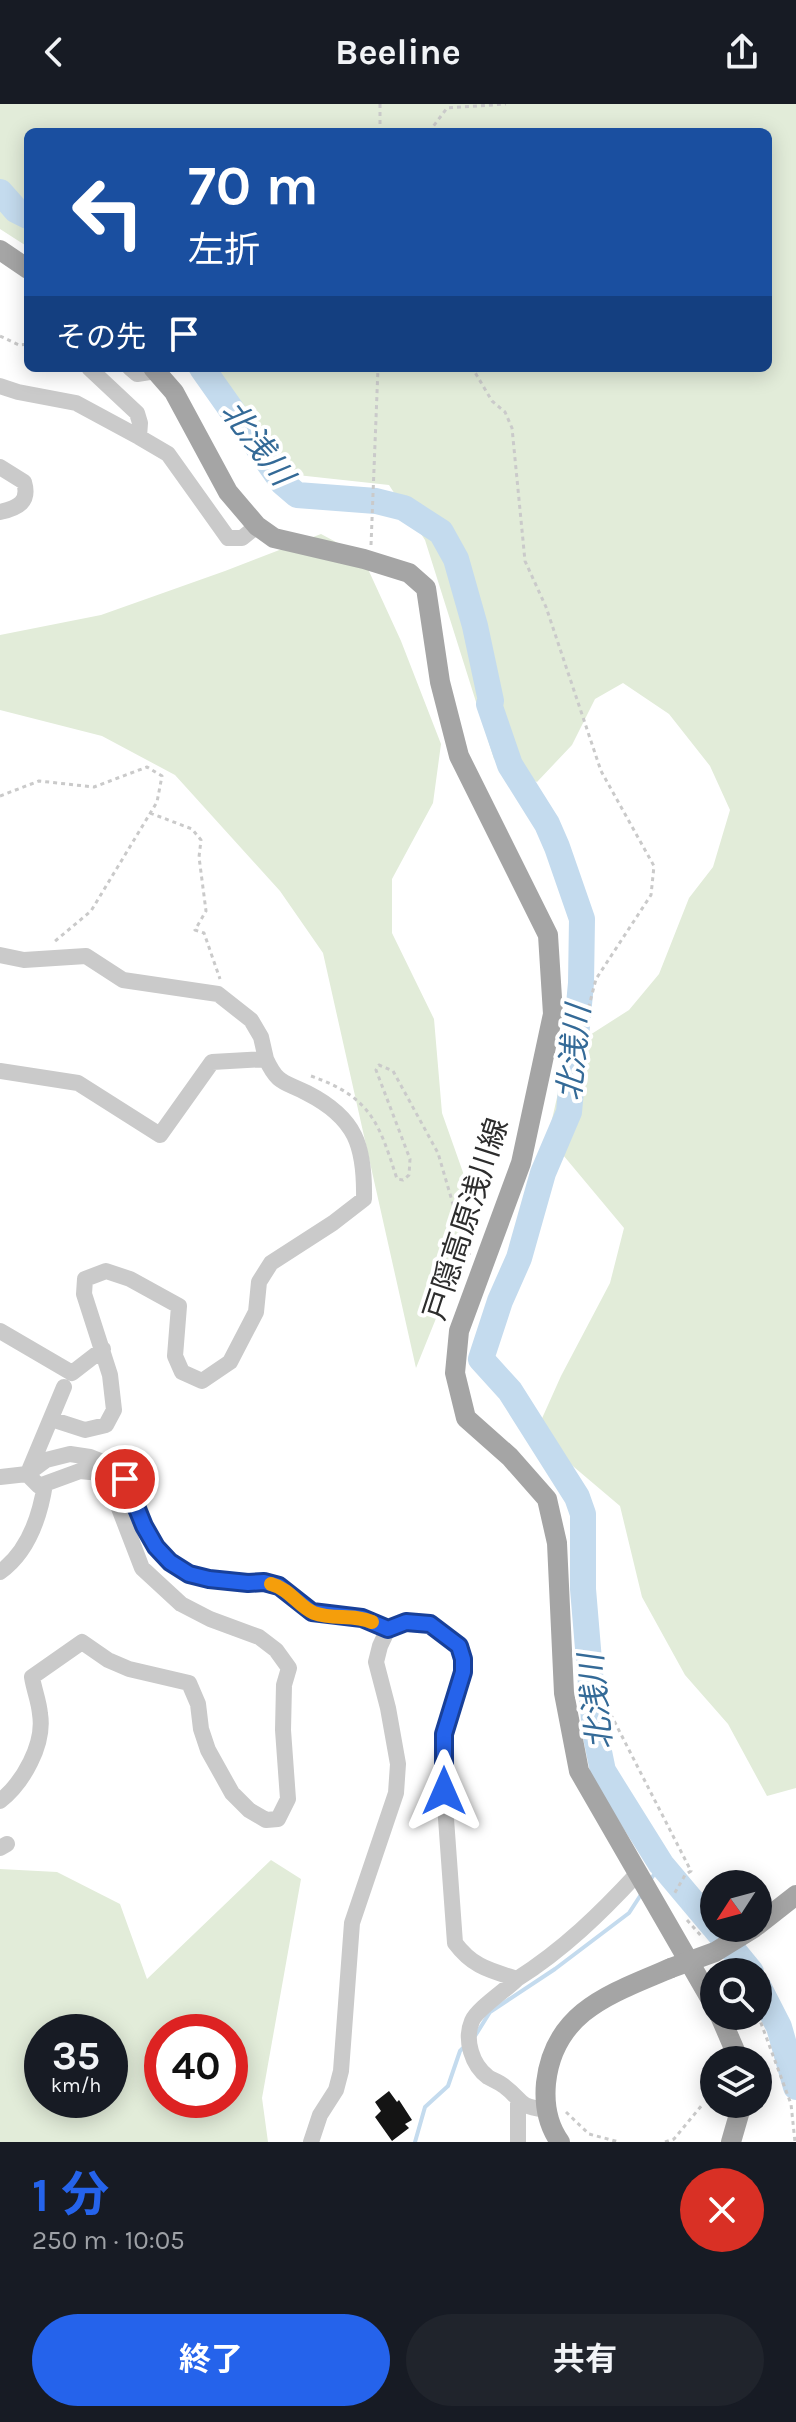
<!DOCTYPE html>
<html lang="ja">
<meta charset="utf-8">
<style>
body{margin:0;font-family:Karla,"Noto Sans JP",sans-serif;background:#20242c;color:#f1f3f6;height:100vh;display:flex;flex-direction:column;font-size:30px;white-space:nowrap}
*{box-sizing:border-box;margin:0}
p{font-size:26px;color:#9ea1a6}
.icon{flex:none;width:44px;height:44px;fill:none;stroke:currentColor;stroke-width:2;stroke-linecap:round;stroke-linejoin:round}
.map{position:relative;height:2038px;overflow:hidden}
.sheet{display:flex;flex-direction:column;background:#171b24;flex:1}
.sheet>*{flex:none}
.hud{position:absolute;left:24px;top:24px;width:748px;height:244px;border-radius:12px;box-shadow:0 4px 20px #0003;background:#1a4fa0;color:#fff;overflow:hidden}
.needle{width:52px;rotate:234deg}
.fabs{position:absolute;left:700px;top:1766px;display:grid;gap:16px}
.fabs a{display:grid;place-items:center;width:72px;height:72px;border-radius:50%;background:#171b24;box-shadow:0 4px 20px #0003;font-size:40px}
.speed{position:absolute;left:24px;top:1910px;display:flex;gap:16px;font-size:40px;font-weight:700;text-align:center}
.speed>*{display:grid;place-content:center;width:104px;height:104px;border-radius:50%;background:#171b24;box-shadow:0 4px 20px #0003;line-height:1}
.speed small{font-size:20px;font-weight:400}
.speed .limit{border:12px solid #d22;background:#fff;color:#111}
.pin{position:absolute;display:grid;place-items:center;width:68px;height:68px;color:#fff;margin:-34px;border:4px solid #fff;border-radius:50%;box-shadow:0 2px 8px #0007}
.me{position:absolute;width:88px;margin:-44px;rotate:0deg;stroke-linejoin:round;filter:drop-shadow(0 0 6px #0008)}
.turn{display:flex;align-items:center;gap:28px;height:168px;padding:0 32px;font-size:36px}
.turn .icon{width:104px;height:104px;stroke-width:2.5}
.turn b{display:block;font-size:56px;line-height:68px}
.then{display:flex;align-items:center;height:76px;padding:0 32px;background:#0003;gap:16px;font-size:30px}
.round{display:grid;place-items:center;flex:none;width:84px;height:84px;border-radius:42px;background:#20242c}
.summary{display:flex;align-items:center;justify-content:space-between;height:136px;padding:0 32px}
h1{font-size:48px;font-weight:700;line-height:60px;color:#2563eb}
.cta{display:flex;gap:16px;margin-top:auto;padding:16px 32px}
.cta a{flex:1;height:92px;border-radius:48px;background:#2563eb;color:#fff;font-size:32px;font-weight:700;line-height:92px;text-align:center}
.cta a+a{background:#20242c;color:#f1f3f6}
header{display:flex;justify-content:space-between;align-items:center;height:104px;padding:0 32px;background:#171b24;font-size:36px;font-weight:700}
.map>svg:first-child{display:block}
</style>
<header><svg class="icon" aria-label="back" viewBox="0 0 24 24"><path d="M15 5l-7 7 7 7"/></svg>Beeline<svg class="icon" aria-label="share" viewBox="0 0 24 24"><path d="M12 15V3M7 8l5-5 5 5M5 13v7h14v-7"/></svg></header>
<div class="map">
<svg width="796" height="2038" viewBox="0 0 796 2038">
<rect width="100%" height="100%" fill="#fff"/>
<!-- green -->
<path fill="#e2ecd9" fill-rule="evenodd" d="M0,0H796V1684L767,1692L728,1620L685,1571L642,1493L620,1402L535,1330L561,1272L610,1179L624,1124L548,1033L568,945L629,906L659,870L689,794L713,763L730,706L710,662L669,610L623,579L595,595L572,641L537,678L494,655L425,436L389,381L297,371L185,264H768V28H28V143L0,125Z
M321,430L362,452L401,537L441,640L433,699L392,775V829L434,915L442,1009L471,1091L460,1155L416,1264L323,849L280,787L175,671L102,632L0,606V531L101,511L225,467Z
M271,1756L301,1775L262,1994L268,2038H0V1765L57,1768L120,1800L147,1875ZM42,1928H110V1996H42ZM162,1928H230V1996H162Z"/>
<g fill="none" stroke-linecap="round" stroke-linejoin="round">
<!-- stream -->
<path stroke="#c4dbee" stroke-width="4" d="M649,1778L661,1760
M475,1932L490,1908L555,1865L629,1809L642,1789
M415,2038L425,2003L448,1982L460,1947L463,1944"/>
<!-- river -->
<path stroke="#c4dbee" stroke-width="26" d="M0,88L16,106L28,112
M202,264L283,379L297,391L376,397L404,404L441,428L456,455L475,522L491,597L489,600L510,661L547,720L557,743L582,815L581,879L569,1008L543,1069L519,1154L500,1197L481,1255L510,1287L577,1393L583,1410V1485L595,1628L603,1667L661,1760L714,1823
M715,1824L751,1868
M758,1882L779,1923L796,1983"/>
</g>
<!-- building -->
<path fill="#141414" d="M389,1987L397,1998L399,1996L412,2016L405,2020L409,2024L392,2037L375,2013L381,2007L375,1998Z"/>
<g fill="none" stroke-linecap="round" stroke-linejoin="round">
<!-- path -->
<path stroke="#cacaca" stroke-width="3" stroke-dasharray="4 4" stroke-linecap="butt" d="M380,0V28
M429,28L447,4L506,0
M0,232L19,241L28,240
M462,264L473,265L492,297L505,308L512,324L525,457L546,503L601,667L654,762L651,791L596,875L584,921L568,915
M371,441L378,264
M0,692L39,677L94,683L147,663L162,672L157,698L91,807L54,838
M150,709L192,725L201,736L199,753L206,807L195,826L204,829L220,875
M311,972C371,993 379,1019 397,1075L403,1076L409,1071L410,1055L376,966L379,961L393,967L438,1049L467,1148L470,1151
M607,1603L691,1767L685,1771L673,1792
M687,1816L703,1834
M728,1860L735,1868
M758,1911L791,2000L795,2038
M566,2008L589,2030L619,2038
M665,2038L674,2035L702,2001"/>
<!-- minor -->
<path stroke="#cacaca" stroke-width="16" d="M130,264L137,270L156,267
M0,282L18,288L76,299L139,333L140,319L137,309L89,264
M139,333L168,350L228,434H242L257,422
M0,363L24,378C30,398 18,404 0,408
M0,851L24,856L86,852L123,876L218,890L251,916L261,933L266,955L212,958L160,1031L78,979L0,967
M0,1227L72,1269L103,1245
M51,1315L85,1326L106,1321L114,1306L110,1271L84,1190L85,1175L106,1167L130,1175L179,1202L175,1252L182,1268L202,1277L230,1258L256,1208L259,1178L271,1159L333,1119L364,1095C365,1042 356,1014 307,989C284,977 278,981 266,955
M28,1369L64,1283
M0,1373L27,1370L46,1356L70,1350L90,1353L115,1363L125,1375L144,1422L156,1443L170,1458L189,1470L209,1475L248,1479L264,1478L279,1482L312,1508L362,1514L388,1525
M0,1468C28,1448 40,1412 45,1380
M0,1697C23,1679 45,1640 40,1610C39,1597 34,1586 32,1573L82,1538L108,1556L129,1565L189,1579L198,1600L201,1625L208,1646L232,1689L249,1706L266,1716L278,1715L288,1695L283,1626L284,1581L289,1564L276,1546L259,1533L210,1515L181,1500L142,1464L112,1386L100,1369L80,1367L39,1382L27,1370
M0,1744L7,1740
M517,1875C506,1886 477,1905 472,1917C464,1936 472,1961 488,1973C493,1976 499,1978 504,1982C525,1998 515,2001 545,2006
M518,1997V2038
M311,2038L320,2011L336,1986L341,1967L352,1819L396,1689L398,1660L388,1604L376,1558L380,1542L388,1525L406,1518L430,1520L459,1542L463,1555V1568L444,1630V1687L455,1839C473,1863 489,1866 517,1875C563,1846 601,1809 637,1770"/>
<!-- major -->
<path stroke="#a5a5a5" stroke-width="20" d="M0,146L28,165
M153,264L174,288L228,388L257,422L274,434L364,455L409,469L426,484L440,578L459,652L548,831L553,910L521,1059L459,1227L455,1269L466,1314L510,1353L547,1395L557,1439L564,1589L579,1667L714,1901
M758,1821L796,1791
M720,1912L739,1956
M560,2038C547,2020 544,2001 546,1979C554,1906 613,1889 671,1864
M731,2038L742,2000"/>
<!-- major-bridge -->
<path stroke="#a5a5a5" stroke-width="20" d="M671,1864L715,1848L754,1824"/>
</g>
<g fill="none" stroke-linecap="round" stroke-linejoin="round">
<!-- route casing -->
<g stroke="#184099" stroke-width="20">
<path id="route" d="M125,1375L144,1422L156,1443L170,1458L189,1470L209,1475L248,1479L264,1478L279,1482L312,1508L362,1514L388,1525L406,1518L430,1520L459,1542L463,1555V1568L444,1630V1687"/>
</g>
<!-- route -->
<use href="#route" stroke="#2563eb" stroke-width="14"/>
<!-- slow -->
<path stroke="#f59e0b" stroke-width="14" d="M271,1480C290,1485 299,1503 314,1509C333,1516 354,1510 372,1518"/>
</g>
<g text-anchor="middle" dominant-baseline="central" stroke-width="8" stroke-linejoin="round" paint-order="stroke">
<!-- street labels -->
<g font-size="30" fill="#2d2d2d" stroke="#fff">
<text transform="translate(466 1115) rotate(-72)">戸隠高原浅川線</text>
</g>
<!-- water labels -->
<g font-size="32" font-style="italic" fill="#346a97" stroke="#fff">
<text transform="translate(257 339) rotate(53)">北浅川</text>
<text transform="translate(574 949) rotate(-84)">北浅川</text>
<text transform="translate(596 1598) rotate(-96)">北浅川</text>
</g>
</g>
</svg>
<div class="fabs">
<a><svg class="needle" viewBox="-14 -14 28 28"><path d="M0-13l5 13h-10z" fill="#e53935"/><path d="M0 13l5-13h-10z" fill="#9ea1a6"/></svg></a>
<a><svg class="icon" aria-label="search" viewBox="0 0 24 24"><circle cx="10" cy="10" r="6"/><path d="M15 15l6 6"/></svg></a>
<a><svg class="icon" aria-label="layers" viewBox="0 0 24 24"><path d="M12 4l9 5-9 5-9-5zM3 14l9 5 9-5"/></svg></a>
</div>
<div class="speed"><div>35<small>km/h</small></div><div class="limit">40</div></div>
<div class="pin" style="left:125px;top:1375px;background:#d93025"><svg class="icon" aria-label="arrive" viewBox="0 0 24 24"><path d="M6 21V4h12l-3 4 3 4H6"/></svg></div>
<svg class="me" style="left:444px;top:1687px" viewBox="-20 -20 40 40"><path d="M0-17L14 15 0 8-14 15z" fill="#2563eb" stroke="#fff" stroke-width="4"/></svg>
<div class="hud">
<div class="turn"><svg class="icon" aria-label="left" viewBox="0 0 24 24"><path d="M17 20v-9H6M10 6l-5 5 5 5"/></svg><div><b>70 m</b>左折</div></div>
<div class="then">その先<svg class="icon" aria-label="arrive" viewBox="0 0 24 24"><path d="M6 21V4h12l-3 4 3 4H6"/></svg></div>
</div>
</div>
<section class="sheet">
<div class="summary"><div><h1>1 分</h1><p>250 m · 10:05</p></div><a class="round" style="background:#d93025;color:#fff"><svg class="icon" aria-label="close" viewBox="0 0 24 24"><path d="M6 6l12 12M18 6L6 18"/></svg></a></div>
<div class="cta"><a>終了</a><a>共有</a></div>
</section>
